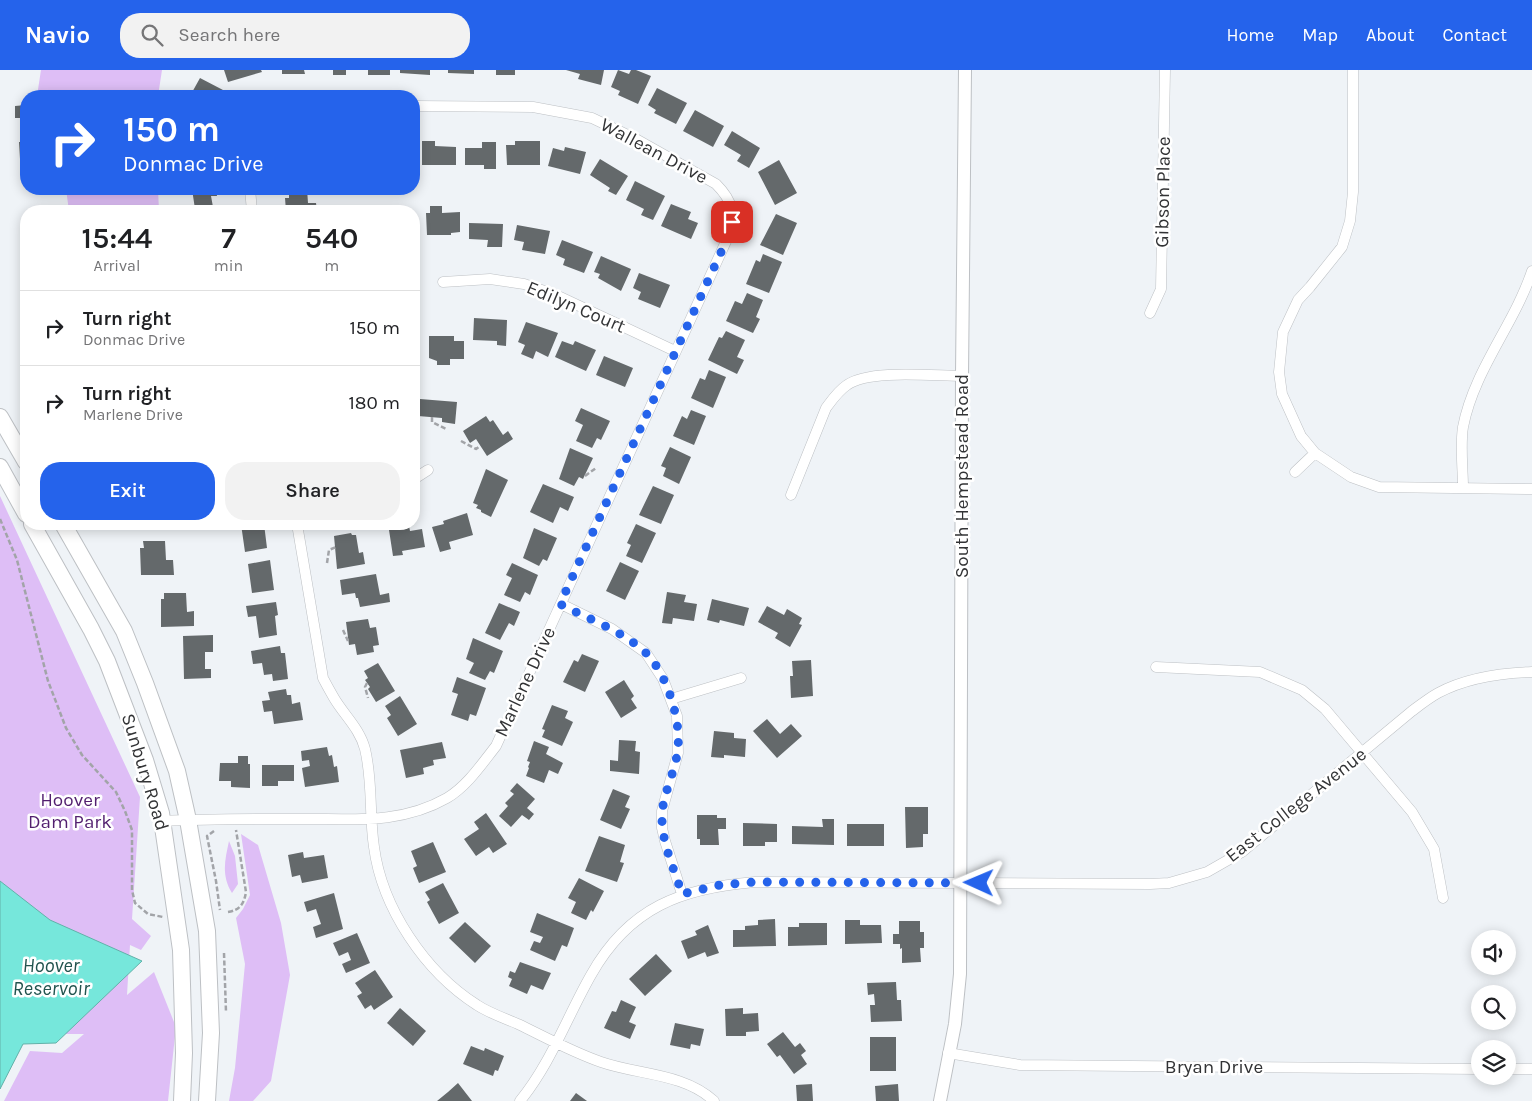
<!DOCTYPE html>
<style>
body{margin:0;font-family:Karla,sans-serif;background:#f2f2f2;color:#202124;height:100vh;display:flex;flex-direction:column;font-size:19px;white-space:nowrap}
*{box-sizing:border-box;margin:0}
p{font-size:16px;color:#757577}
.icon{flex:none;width:28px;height:28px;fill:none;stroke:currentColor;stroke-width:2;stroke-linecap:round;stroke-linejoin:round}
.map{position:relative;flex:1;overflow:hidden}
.panel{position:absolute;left:20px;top:135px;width:400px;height:325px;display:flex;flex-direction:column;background:#fff;border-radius:20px;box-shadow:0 2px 12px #0003}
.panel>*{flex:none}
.hud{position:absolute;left:20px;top:20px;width:400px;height:105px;border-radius:20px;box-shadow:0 2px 12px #0003;background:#2563eb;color:#fff;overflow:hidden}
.buttons{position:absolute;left:1471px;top:860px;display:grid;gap:10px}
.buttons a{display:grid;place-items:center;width:45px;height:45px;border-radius:50%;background:#fff;box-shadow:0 2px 12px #0003;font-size:25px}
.pin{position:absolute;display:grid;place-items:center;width:42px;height:42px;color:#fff;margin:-21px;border-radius:10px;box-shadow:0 2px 8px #0006}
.me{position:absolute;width:55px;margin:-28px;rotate:271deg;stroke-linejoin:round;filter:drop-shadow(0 0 4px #0008)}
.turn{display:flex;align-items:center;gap:18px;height:105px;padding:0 20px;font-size:22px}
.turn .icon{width:65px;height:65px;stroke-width:2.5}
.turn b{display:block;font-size:35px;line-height:42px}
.eta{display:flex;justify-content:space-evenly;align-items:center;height:85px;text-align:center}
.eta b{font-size:30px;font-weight:600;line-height:35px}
.primary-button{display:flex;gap:10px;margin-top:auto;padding:10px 20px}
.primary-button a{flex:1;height:58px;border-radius:20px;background:#2563eb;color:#fff;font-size:20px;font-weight:600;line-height:58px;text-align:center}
.primary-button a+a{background:#f2f2f2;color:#202124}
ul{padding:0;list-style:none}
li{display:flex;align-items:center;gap:15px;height:75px;padding:0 20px;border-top:1px solid #e0e0e0}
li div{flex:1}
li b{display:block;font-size:19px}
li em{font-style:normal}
header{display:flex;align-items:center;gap:30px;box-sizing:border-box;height:70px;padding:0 25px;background:#2563eb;color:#fff}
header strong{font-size:24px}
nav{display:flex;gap:28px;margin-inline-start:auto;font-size:18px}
.search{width:350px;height:45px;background:#f2f2f2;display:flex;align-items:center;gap:12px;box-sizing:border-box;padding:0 18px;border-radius:20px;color:#757577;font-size:19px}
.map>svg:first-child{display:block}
</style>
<header>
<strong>Navio</strong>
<div class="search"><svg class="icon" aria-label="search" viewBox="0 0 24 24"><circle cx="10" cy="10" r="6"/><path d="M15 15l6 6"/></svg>Search here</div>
<nav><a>Home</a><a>Map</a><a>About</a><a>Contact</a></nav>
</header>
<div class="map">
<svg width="1532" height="1031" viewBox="0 0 1532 1031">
<rect width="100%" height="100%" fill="#eff3f7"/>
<!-- green -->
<path fill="#debef6" d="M41,0H162L158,26H37Z
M66,119H158L159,141H69Z
M0,426L140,727L132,849L151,866L141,880L130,875L127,925L154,902L176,957L168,1031H4L30,981L62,983L84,964H0Z
M241,764L258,775L281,853L290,905L271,1011L253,1031H229L235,998L245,894L236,848L243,839L250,825Z
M229,771L235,786L238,814L232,823C221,805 225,790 229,771Z"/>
<!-- water -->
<path fill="#76e7db" stroke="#62b1a9" d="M0,811L50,850L142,891L56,973L23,974L0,1019Z"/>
<!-- building -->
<path fill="#64696b" d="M224,0H261L262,2L228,12Z
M282,0H304L305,4H282Z
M333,0H346V5H333Z
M368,0H390V5H368Z
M400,0H430V5L400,3Z
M448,0H474V4L448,3Z
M496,0H515V5H496Z
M566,0H604L601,15L578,9L580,4Z
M618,0L629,4L631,0H636L651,6L638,34L618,25L620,21L611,17Z
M200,8L223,20L220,26H190Z
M657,18L687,33L676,54L654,43L656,40L648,35Z
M26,35V48H15V36Z
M695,40L724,56L713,77L683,61Z
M24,61H26V89H20L19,72H24Z
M732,61L760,78L749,98L737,91L741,85L724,75Z
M422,71H435V76L456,77V95H422Z
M515,71H540V95H507L506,75H515Z
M482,72H496V99H484V95H465V78H482Z
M565,77L586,82L580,104L548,96L553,78L564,81Z
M600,89L628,106L616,125L608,121L610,118L590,105Z
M779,90L797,123L775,135L758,102Z
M635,111L665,126L653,150L641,145L644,139L626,130Z
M192,119H216L217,126H211L213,137L195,139Z
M289,119H307L308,133H316L317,141H286L285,128H289Z
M671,134L691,142L688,149L698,153L691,169L661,156Z
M430,136H442V143L460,142V162L451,163V165H427L426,143H430Z
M776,144L797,153L783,185L760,175Z
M469,153L503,154L502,177H487L488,170L469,169Z
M517,155L550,161L545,184L522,180L524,172L514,170Z
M562,170L593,182L584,203L563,195L565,189L556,185Z
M763,184L782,192L769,223L746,214L756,190L760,192Z
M601,186L631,199L621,221L598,208L600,204L594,202Z
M639,203L670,215L660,238L638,229L641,222L633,218Z
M747,223L763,230L756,247L760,249L753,263L726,251L735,231L742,234Z
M474,248L507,250L506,276L497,275V271L473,270Z
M526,252L558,263L548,287L536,281L533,289L521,284L525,275L518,272Z
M726,261L745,270L737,287L744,290L737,304L708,290L719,267L722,268Z
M429,266H454V271H464V289H450V295H437V291L429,288Z
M562,271L573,275L575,271L596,280L586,301L555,287Z
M604,286L633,298L625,317L596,305Z
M709,300L726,307L713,338L691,328L700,308L705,310Z
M420,329L457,332L455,354L442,352V348L418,346Z
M581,338L610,351L601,370L597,368L592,378L576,371L583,355L575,351Z
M691,340L706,346L694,375L673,366L682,346L687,349Z
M486,346L490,352L493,350L503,365L508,361L513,369L487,386L476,369L470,373L463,361Z
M670,377L691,387L679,414L663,406L666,398L661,396Z
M570,378L593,388L583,409L579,407L574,416L559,409Z
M486,399L508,410L491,447L481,442V440L476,438L478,435L473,433Z
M543,414L574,427L568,441L560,437L553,453L530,442Z
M653,416L674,425L661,454L639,445Z
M467,443L473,465L449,472L451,479L440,482L432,457L444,454L443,451Z
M241,454H264L267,478L245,482Z
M636,454L656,463L642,493L626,486L631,475L627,473Z
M409,456L410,461L422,459L425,477L402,481L403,485L393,486L389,460Z
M534,458L557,468L547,491L543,489L539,496L523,488Z
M351,463L352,465H356L359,483L363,482L365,494L337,499L334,466Z
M143,471H165L166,490H173L174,505H141L140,478H144Z
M270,490L274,520L252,523L248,494Z
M620,492L639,501L625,530L606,521Z
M512,493L538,505L530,525L525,522L520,532L504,525L512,508L506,505Z
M376,504L380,525L389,523L390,532L360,537L358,528H356L355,523L342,525L340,510Z
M667,522L686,525L684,532L697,534L694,551L673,548L672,554L662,553Z
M164,523H186L187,542L194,541V556L161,557V529H164Z
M712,529L749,538L744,556L720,550L719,553L707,550Z
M276,532L278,545L275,546L277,565L259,568L256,546L248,547L246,536Z
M499,533L520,542L514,556L509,553L500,570L485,563Z
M767,536L784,545L787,539L802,548L799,554L802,555L790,577L775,568L778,563L758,552Z
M368,549L370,558L376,557L379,575L373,576L374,582L357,585L355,574L349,575L346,552Z
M213,565V582H205V599H211V608L184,609L183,566Z
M473,568L503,581L494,603L490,601L485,610L469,603L474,593L466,589Z
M280,576L281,583H285L288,609L273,611L272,604L264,605L262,593L253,594L251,581Z
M582,584L599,591L585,622L563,612L574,590L578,592Z
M811,590L813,626L791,628L790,606H793L792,591Z
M378,593L395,621L376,632L368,619L370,617L365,610L368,608L364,601Z
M457,607L486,618L476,646L470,644L468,651L451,645L458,624L452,622Z
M624,610L634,626L631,629L637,638L621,648L605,622Z
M286,619L287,625H291L292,634L300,632L303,650L274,654L272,641L264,642L262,631L270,630L268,622Z
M400,626L417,654L398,666L387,648L391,645L385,636Z
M552,635L568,641L565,648L573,652L562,676L542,667L545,660L542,659Z
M767,649L780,664L791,654L802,666L777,688L753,661Z
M714,661L734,663V668L746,669L745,687L724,685V688L711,687Z
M619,670L636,671L635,681L640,682L639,704L610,701V690L618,691Z
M534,671L549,677L546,684L563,693L558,704L549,700L544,713L526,706L529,698L528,697L530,692L527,691Z
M442,672L446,688L433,690L434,695L423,698L424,704L406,708L400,680Z
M327,677L329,686L332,685L334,697L337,696L339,712L305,717L302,698L310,696L309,690L302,691L301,681Z
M238,686H248V694H250V718L231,717V711H219L220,693H238Z
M262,695H294V711H278V716H262Z
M517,713L535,729L527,738L534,744L529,750L522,745L511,757L499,746L508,736L505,733L514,724L510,721Z
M613,719L630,726L625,737L630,739L621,759L600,750Z
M905,737H928V764H923V777L906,778Z
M486,743L507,774L493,783L489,777L476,786L464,769L479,759L474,752Z
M697,745H717V748H726V759H718L719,775H700V769H697Z
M822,749H834V775L792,774V756L823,757Z
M743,753L777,754V772H765V776H743Z
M847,754H884V776H847Z
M599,766L625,775L620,792L624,793L617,812L585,801Z
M433,772L446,802L419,813L413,798L417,796L411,781Z
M303,782L304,788L324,785L328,808L302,813L300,805L292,807L288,785Z
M579,808L604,821L593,842L591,840L586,850L571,843L576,832L568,828Z
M443,813L459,843L439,854L427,832L430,830L425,822Z
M334,823L343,859L316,868L313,857L321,854L316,839L307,842L304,832Z
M537,843L574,858L567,877L562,875L555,891L530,880L534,871L540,873L543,867L530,862Z
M775,849L776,876L733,877V860H745V856L758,855V850Z
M845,850H860V855H881L882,873L845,874Z
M899,851H920V862H924V878H920L921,892L902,893V878L900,879V874H893V864H899Z
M465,852L491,876L475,893L449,868Z
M799,853H827V875L788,876V857H799Z
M708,855L719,883L707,887L705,882L688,889L681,871L697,865L695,861Z
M357,863L370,893L346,903L342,894L351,890L348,882L339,886L333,873Z
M656,884L672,901L645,926L629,909Z
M520,892L551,903L543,920L531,915L527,924L509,916L512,909L508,907L510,901L515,903Z
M375,900L393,927L374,940L371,935L365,939L357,926L362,923L355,913Z
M896,912L897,930H901L902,951L871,952L870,935H875L874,924L868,925L867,913Z
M621,930L636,937L629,952L636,955L630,969L604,958L612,941L616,942Z
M400,938L426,961L413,976L387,953Z
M743,938V944L758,943L759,961L746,962V966H726L725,939Z
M675,953L704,959L700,976L691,974L690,979L670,975Z
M783,962L795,977L800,973L806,981L801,985L807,994L794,1004L780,985L777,987L767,974Z
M870,967H896V1001H870Z
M471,976L484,981L485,978L504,986L498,1001L495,1000L493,1006L463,994Z
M458,1013L472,1031H437L448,1022Z
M812,1014L813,1031H797L796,1015Z
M898,1014L899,1031H876L875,1016Z
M576,1023L587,1031H570Z"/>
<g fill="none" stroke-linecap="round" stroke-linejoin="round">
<!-- minor casing -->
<g stroke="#bdc0c4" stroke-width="11">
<path id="minor" d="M1353,0V122L1350,151L1342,177L1310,217L1298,230L1283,262L1279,302L1282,324L1301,366L1315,383L1351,407L1379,417L1532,419
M250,119L252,141
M443,212L490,209L524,214L556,225L675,281
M1150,243L1161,219L1165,0
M1295,402L1315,383
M414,409L428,400
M1463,418C1463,399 1460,376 1463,357C1474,300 1514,255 1532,201
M791,425L826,338C832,330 838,321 847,315C869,299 933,306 962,306
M297,454L323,608C326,614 330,621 334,628C344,645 360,659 365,679C373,712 369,744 374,777C382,838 425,902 477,935C489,943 504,948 518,954C545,967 572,982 601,992C638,1005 684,1003 714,1031
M561,534L612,559L646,583L663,609L677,646L678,683L662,741V758L665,771L682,824
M1156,597L1260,602L1302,620L1325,639L1412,742L1434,779L1443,828
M671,629L741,608
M163,751C207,749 251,749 295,749C348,748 398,756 447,728C467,716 481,695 496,676L728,167C735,144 734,132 716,114L636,69L592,48L533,37L414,36
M948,983L1020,995L1480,999
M1508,999H1532
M520,1031C551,993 567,947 591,905C629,837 682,818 755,812L1150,814L1169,813L1207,802L1242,782L1412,641C1420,635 1429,628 1438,623C1466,608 1500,603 1532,602"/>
</g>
<!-- tertiary casing -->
<g stroke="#bdc0c4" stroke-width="14">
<path id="tertiary" d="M940,1031L955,954L960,904L962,306L965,0"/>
</g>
<!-- primary casing -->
<g stroke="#bdc0c4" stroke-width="18">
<path id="primary" d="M0,347L26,392
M0,397L26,444
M32,454L91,559L107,591L145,690L161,743L181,880L184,983L182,1031
M63,454L124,561L145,613L177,701L188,750L207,861L211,963L207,1031"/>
</g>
<!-- path -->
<path stroke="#a2a4a8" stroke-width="2.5" stroke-dasharray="5 2.5" stroke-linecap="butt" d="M432,347V352L446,359
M461,371L476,379L480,376
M585,406L596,398
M0,449L17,490L48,611L66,658L82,685L116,722L125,741L132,760V820L135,833L148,844L163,847
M327,493L329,480L336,477
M343,560L348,571
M367,613L365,617L368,628
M214,761L207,766L216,811L220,840
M228,842C240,840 244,834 246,822L236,760
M224,883L226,942"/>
<!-- minor -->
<use href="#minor" stroke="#fff" stroke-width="10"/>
<!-- tertiary -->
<use href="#tertiary" stroke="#fff" stroke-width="12"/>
<!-- primary -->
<use href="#primary" stroke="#fff" stroke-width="16"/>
</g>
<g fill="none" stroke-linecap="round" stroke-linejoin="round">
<!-- route -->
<path stroke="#2563eb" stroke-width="9" stroke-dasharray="0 16.2" d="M732,152L728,167L560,534C588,549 623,561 646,583C668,605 683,655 677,685C674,703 663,726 662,744C661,772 674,798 682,824L720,815L755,812L979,813"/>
</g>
<g text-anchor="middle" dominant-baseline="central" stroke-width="5" stroke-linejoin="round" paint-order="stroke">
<!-- street labels -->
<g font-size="19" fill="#323335" stroke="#fff">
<text transform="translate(654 81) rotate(28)">Wallean Drive</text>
<text transform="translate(1163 122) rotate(-89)">Gibson Place</text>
<text transform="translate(576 237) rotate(23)">Edilyn Court</text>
<text transform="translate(962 406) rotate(-90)">South Hempstead Road</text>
<text transform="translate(525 612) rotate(-65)">Marlene Drive</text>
<text transform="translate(145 702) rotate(73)">Sunbury Road</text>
<text transform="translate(1296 735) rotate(-38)">East College Avenue</text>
<text x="1214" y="997">Bryan Drive</text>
</g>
<!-- park labels -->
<g font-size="19" fill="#521f6f" stroke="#fff">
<text x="70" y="730">Hoover<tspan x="70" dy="22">Dam Park</tspan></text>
</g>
<!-- water labels -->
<g font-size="20" font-style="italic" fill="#22544f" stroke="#fff">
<text x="51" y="895">Hoover<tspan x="51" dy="23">Reservoir</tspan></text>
</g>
</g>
</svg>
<div class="buttons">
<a><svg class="icon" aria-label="sound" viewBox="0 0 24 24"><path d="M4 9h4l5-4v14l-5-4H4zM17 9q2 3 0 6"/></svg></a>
<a><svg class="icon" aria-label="search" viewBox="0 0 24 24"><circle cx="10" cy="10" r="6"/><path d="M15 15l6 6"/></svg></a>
<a><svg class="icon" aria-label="layers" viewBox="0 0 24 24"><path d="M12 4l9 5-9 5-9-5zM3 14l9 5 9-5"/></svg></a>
</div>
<div class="pin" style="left:732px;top:152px;background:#d93025"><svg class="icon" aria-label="arrive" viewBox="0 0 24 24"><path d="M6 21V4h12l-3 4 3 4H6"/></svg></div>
<svg class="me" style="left:979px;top:813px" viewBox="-20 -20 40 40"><path d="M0-17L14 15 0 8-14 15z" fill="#2563eb" stroke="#fff" stroke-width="4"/></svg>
<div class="hud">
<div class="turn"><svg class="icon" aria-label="right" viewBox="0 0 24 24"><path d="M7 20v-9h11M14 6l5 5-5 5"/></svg><div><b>150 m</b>Donmac Drive</div></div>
</div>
<section class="panel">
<div class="eta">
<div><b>15:44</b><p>Arrival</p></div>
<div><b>7</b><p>min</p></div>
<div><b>540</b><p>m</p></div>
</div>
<ul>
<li><svg class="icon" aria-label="right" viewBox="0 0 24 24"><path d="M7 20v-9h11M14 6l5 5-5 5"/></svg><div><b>Turn right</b><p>Donmac Drive</p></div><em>150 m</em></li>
<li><svg class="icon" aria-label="right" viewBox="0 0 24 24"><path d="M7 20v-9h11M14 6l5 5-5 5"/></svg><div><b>Turn right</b><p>Marlene Drive</p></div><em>180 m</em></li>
</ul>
<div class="primary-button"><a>Exit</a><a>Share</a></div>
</section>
</div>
